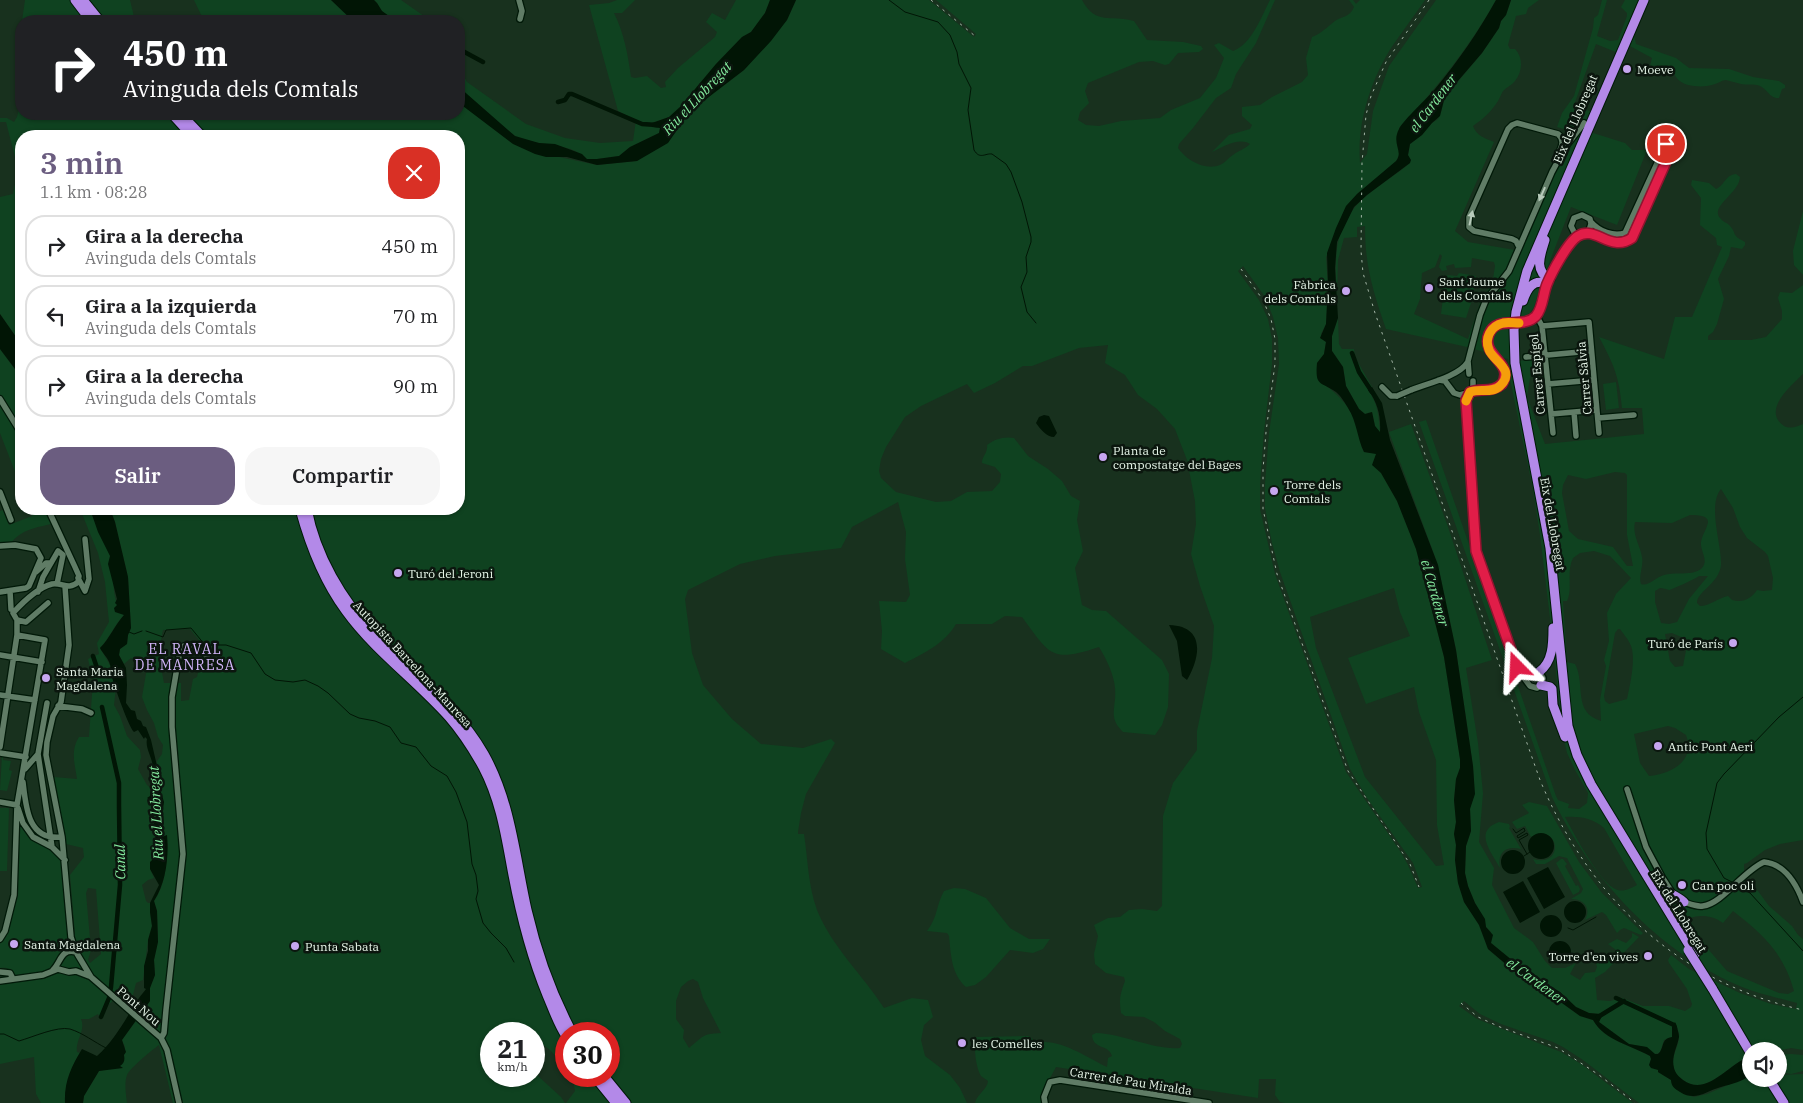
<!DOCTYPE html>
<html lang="es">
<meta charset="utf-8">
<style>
body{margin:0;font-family:"IBM Plex Serif",serif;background:#f6f6f6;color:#202124;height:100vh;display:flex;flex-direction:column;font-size:19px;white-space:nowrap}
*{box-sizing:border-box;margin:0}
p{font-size:16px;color:#757577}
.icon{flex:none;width:28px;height:28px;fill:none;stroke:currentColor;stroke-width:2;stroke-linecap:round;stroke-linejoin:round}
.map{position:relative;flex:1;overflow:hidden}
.side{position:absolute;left:15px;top:130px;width:450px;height:385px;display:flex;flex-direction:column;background:#fff;border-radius:20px;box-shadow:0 1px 4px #0004}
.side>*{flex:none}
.hud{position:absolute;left:15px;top:15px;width:450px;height:105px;border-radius:20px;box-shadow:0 1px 4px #0004;background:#202124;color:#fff;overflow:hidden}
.buttons{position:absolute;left:1742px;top:1042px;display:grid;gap:10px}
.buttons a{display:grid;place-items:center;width:45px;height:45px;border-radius:50%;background:#fff;box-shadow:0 1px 4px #0004;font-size:25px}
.speed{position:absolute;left:480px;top:1022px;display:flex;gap:10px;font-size:25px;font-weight:700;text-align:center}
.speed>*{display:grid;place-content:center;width:65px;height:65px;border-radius:50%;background:#fff;box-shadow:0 1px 4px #0004;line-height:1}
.speed small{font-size:12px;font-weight:400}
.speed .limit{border:8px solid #d22;background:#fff;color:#111}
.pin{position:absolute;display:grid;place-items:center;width:42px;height:42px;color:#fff;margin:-21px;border:2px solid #fff;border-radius:50%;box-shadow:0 1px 5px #0007}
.me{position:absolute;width:55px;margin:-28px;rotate:339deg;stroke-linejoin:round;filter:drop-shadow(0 0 4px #0008)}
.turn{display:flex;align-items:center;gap:18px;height:105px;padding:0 25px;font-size:22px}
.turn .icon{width:65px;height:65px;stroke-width:2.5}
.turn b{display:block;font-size:35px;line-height:42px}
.round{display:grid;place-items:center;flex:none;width:52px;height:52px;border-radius:20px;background:#f6f6f6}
.head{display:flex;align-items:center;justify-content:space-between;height:85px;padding:0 25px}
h1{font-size:30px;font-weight:600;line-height:38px;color:#6b5d80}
.action{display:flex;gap:10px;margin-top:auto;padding:10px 25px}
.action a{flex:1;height:58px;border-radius:20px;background:#6b5d80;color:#fff;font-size:20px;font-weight:600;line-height:58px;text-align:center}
.action a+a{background:#f6f6f6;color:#202124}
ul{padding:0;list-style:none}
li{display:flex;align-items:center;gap:15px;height:62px;margin:0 10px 8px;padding:0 15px;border:2px solid #e0e0e0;border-radius:20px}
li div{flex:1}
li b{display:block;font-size:19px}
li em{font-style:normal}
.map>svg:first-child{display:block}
</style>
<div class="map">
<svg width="1803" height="1103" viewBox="0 0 1803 1103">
<rect width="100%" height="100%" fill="#18311e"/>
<!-- green -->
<path fill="#0f4220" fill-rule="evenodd" d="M25,0H130L135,21H22Z
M194,0H331L353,21H204Z
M374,0H401L431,21C413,21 398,25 384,13C379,9 379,4 374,0Z
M617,0H635L622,13H614C624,33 628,55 631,77L635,78L647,76L661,88L666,87L665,82L678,68L715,37L717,32L706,22L712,13L725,20L736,0H770L765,13L751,32L742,37L716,64L680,107L669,117L652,123L660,128L659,133L630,147L619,156L597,159H586C569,140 534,148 514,135C496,123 476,102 459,87V67L467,82L526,124L565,138L600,143L633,141L636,120L618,111L589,5L609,3Z
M796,0H929L974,37L976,34L936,0H1082C1096,26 1110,14 1134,21L1147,40L1183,42L1201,46L1203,49L1199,52L1178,53L1169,64L1165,65L1153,61L1139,62L1088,83L1085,91L1089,103L1080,112L1078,120L1086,125L1099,126L1121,121L1160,118L1171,110L1200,98L1216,78L1224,58L1214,45L1219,43L1233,51C1252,44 1261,17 1270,0H1275L1256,43L1236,74L1231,88L1216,98L1193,128L1179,144L1178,148C1186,160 1205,171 1220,165C1225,163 1228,158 1233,155C1238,151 1245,149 1250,144C1239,137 1223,147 1212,152L1229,135L1250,129L1252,125L1242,116V107L1260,105L1272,97L1302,82L1308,75L1306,58L1312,37C1322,33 1327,27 1335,21C1343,16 1350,17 1354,7L1349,0H1353L1356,4L1360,0H1425C1414,16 1402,32 1391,48C1370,82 1357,123 1360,163L1367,154L1373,111L1389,66L1436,0H1496C1470,47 1436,89 1399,128V155L1396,162L1357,194L1326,257L1328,285L1326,324L1321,334L1326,342L1324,354L1317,363L1318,379C1334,392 1347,401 1355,421C1359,431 1359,442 1364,452L1377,453L1376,467L1381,473L1397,501L1416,549L1444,657L1460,759V768L1456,779L1454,800L1456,822L1454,834L1456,845L1455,860L1458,883L1464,902L1479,925L1488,949L1512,970L1532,983L1548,991L1555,998L1580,1016L1593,1020C1605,1041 1631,1045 1650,1056L1651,1059L1650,1063L1659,1070L1658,1072L1671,1080L1684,1094L1694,1097L1707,1094L1751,1075V1079H1779V1075L1803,1074V1103H1639L1583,1060L1563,1047L1553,1042L1501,1024L1480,1014L1464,1001L1459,1006L1477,1019L1561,1052L1581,1064L1633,1103H1285L1280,1102L1275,1095L1276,1079H1259L1258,1098L1056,1067L1042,1093L1043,1103H975C977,1094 987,1090 988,1081C986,1079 983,1078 981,1076C976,1069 973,1044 976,1037L1029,1036L1037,1043C1058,1037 1088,1058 1107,1067L1108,1058L1112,1056C1109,1044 1093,1050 1092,1035L1096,1033C1125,1034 1152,1050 1180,1048L1182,1044L1180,1039L1165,1031L1154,1022L1144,1017L1125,1016L1121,1013C1119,998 1120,995 1125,981L1124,977L1106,973L1095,964L1094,954L1098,936L1094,925L1108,918L1120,917L1129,910L1142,909L1157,911L1162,906L1163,816L1173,783L1197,750V731L1212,658L1214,626L1200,586L1191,554L1196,524L1195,501L1187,460L1175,429L1157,409L1138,395L1125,375L1105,363L1108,345L1079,348L1032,366H1023L995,383L974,393L967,384L921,406L905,417L886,447L881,459L879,471L881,478L896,492L936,502L951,501L967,492L992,491L1000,482L1001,474L995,467L982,463C982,456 988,453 987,445C994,439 1005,436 1014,438L1028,456L1048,469L1062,481L1071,496L1080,501L1077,520L1083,551L1075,568L1082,605L1092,610L1106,611L1162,660L1169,674L1168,707L1162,725L1155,735L1123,732C1107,717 1117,707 1115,688C1114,675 1106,658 1099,647C1051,663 1050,655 1022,617L1005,616L992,624H956C945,643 925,653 905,663L881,649L882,631L879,601L906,602L910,595L905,559L906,532L898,502L852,527L841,548L775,556L740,564L688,590L685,599L692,653L703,685L732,719L761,744L803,748L831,739L835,743L806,794L801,813L798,832V834H804C808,860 808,885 817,910C832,947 862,974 884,1008L912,998L928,1000L933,1017L924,1025L921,1040L925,1056L950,1075L960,1088L967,1103H566L575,1091L572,1076H609V1034H566V1067L550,1050L539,1042L534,1053V1034H491V1076H534V1056L540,1071L538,1076L561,1097L565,1103H173L159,1045C152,1050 130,1068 127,1075C124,1083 126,1095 127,1103H83L84,1096L99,1071L120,1066L125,1047L122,1040L150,1001V988L155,975L154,960L158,941L157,911L154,901C166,884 166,864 168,844L162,838L161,819L164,802L161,797L159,781L160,772L157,766V761L162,754L163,745L158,737L154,723L147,710L142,697L147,668L143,664L131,658L124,664L119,655L120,649L127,644L128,635L131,628L128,577L115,522L110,509H459V136H21V344L0,314V197L13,194L18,169L6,122H0V118H7L14,122L17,117L21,100V114H459V103L484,121L559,157L597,165L637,161L679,128L686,117L697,106L744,70L787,20ZM1243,266L1265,297L1273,317L1278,338L1279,364L1269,433L1265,484V508L1272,543L1280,572L1350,769L1367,798L1413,863L1422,887L1418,888L1408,865L1400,851L1346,772L1275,574L1260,509V485L1264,431L1272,364V339L1268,319L1259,300L1238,271ZM1394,588L1400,612L1410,636L1348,658L1366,704L1414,687L1419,712L1436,760L1437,825L1444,865L1436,866L1365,777L1316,648L1310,617ZM190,629L204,646L220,649L217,663L201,660L197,677L193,679L189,700L181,701V683H164C160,661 158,652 163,630ZM693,979L698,982L703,998L721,1033C701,1034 704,1036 689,1048L683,1038L684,1030L676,1019V1001L681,987L688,981Z
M1511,0H1539L1528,8L1526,14L1516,16L1508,45L1510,49H1515C1523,57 1523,71 1515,81C1512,85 1507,87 1503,91C1501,94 1500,98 1498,101C1491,112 1483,119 1473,126C1477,136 1484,138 1494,142L1455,231L1468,242L1521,251L1573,132L1557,127L1562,113L1574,96L1593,28L1594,18L1598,15L1602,0H1607L1597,36L1610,41L1618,40L1627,16V13L1621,7L1625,0H1649L1634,35L1636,44L1676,58L1689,68L1729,69L1753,77L1779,81L1785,85V88L1782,89L1779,98C1769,99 1767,87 1757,85C1752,84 1746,85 1741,84C1736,83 1731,81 1726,80C1722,80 1719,83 1715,84C1708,87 1696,87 1688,85C1666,78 1683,64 1650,66L1652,58L1628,45L1623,55L1596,44L1574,105L1597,114L1590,132L1625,143L1632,150H1647L1617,225L1571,207L1546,271L1534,307L1530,313L1523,318L1518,327L1519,361L1533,359L1527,397L1545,444L1644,434L1642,408H1622C1619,376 1614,365 1599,337L1664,359L1675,317H1692L1722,247L1717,245L1716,238L1700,225L1701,198L1691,185L1692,180L1709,183L1716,189C1725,185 1725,175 1736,174L1740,177C1739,194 1708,207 1721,219C1723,222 1728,223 1730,226C1738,235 1730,234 1745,242V245L1742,249L1731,247L1729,256L1718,279L1724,299L1717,324L1713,332L1708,336V340H1751L1766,337L1782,319V311L1778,298L1780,292L1792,293L1803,285V374C1792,385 1761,410 1784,426C1790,429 1797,427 1803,424V840L1780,844L1765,850L1747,863L1744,864V880L1758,891L1769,906L1792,926L1798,935L1803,939V1050L1791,1048L1777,1051H1751V1056C1730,1062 1707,1098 1683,1080C1679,1077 1675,1074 1674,1068C1670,1056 1680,1046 1679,1034C1678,1030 1676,1026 1675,1023L1672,1027V1037L1664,1040L1660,1053L1655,1054L1645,1047L1629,1044L1599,1022L1601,1015L1600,1014L1589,1013L1576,1007L1560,992L1524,970L1491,943V932L1486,927L1484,919L1475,903L1468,886L1465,873L1466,846L1471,831L1470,808L1474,786L1473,766L1456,650L1438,565L1390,435L1389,432L1411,424L1448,527L1492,660L1466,668L1478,743L1483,793L1479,842L1494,868L1492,885L1514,928L1533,942L1545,961L1552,968H1565L1576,963L1570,974L1580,980L1585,973L1595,972L1597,967L1596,963L1603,958C1612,961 1615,958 1616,950L1608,944L1617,939L1626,943L1632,937V933L1639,937L1605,972L1595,978L1597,1000L1610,1001L1622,998L1643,1006H1669L1685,1011L1691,1007L1692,1004L1687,989L1669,963L1668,960L1671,955L1689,969L1740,993L1771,1004L1796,1009L1797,1003C1778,998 1760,994 1742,987C1658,952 1590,878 1552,797L1419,422L1426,420L1556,796L1558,800L1569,804L1568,808L1579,809L1587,803L1588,793L1575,770L1567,753L1562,731L1555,663L1549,652L1551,636L1550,618L1540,535L1533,490L1510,379L1508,359L1467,347L1386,329C1373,291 1365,267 1365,226L1357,227V237L1344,238L1338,260L1337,295C1334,255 1334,224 1366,196C1380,184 1396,175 1410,163L1408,155L1410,144L1422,135L1432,123L1438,119L1441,112L1445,97L1482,53L1499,28L1501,21L1506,15ZM1440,254L1442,256L1439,267L1442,271L1447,270L1446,266L1454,264L1455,268L1471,267L1472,258L1494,262L1495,266L1493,279L1496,281L1486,292L1480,293L1481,300L1468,339L1414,314L1420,299L1422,273L1435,267ZM1615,472L1625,473L1627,475V535L1633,566H1627L1613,547L1578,539L1569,531L1562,493L1563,485L1568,475L1586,479ZM1721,489L1733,508L1740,527L1747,538L1765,552L1768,556L1773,578L1772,590L1763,591L1757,590C1751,599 1743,603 1732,600L1728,596C1718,598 1710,606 1700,606L1697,603C1697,591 1719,584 1721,565C1722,545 1707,506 1721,489ZM1690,515C1720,515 1704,527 1701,542C1700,551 1709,560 1702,568C1693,577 1675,571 1664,575C1656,577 1648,587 1641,584C1638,576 1644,566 1642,557C1640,545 1632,535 1635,522L1672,523ZM1594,551L1610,556L1631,578L1616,594L1607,613L1609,641L1604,660L1606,666L1600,700L1601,721C1572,712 1586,685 1575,664L1567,662L1563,601H1567C1573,589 1566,572 1573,558L1580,553ZM1699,576H1708L1689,599L1677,622L1669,624L1661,623L1655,602V591L1660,588C1663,588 1666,589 1669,590C1671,590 1695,579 1699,576ZM1618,629H1620C1624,635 1629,640 1631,646C1636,659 1630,685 1627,699L1609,704L1605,701L1604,696L1615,633ZM1672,633L1688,640L1683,666L1675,667L1670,661L1665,634ZM1668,726L1675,728L1686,735C1696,761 1671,774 1649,776L1640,763L1634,734ZM1565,817C1579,816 1593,818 1604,828L1637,885C1631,888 1624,892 1618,890C1602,887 1573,832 1565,817ZM1733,911C1763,934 1784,954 1794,991L1788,994L1779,993L1727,971L1708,949L1691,922L1690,918C1701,914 1714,916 1723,923Z
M1803,211V275L1794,265L1793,251Z
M1459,273L1476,276L1473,294L1442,291L1443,277L1448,275L1457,276Z
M1443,297L1472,300L1466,318L1441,314Z
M1338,318L1339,344L1342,349H1354L1355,357L1372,387L1368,390C1378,403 1379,417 1380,433L1375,426L1372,412L1365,414L1359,409L1346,386L1343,367L1332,351V336Z
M0,349L21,377V487L0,433Z
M1616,382L1619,408L1606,410L1603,384Z
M30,509H69L48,518L51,524C34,528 21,530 10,544H0V511L3,510L9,525L32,516Z
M80,509H90C96,525 104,540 110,555C117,574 108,597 124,615C114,625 110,638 100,648L110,665V669L116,687L114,705L120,716L127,736L140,750L141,757L138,769L147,785L152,789L149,799L154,801L158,818L153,823V828H156L157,843L153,852V859L150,869L154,878L148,880L142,885L146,901L148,903H150V912L152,926L148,940L143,980L136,983L133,995L124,998L117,997L108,1005L103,1017L99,1016L98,1014L89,1019H81C86,1031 75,1040 77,1052L80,1053C71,1066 65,1087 65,1103H41L36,1094L34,1057L0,1064V977L15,975C11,969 7,967 0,968V943L5,938L15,896L18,815C19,818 20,823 23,827C32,840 53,846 62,863L68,935L75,934L70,875L84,857L83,848L66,844L54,777L77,779C75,764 70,751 79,737H89L93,680L88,659L99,654L97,643L109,622L105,582L98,553ZM88,888L96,889L101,954L90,963L88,960L91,950L86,893Z
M2,755L3,756V760L11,761L9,770L12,771L7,791L0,790Z
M1529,802L1547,806L1579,862L1602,893L1643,933L1641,935L1624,928L1620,930L1617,933L1606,915L1602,912L1585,920C1592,907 1583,899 1571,899L1581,893L1583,889L1567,858L1559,856L1545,864H1536L1533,859C1565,868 1560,822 1531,837L1525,826L1517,829L1512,822L1529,813L1522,805Z
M0,808H9L7,871H0Z
M1499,822L1509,824L1510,827L1509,828L1521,849C1506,845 1497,852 1500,868C1491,852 1473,831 1499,822Z
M1561,859H1563L1567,864L1565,866L1576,886L1578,885L1580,889L1579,892L1573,895L1556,863Z
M954,888L965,889L986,898L1010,928L1029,939H1050L1043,949L1033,953L1010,950L986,977L975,985L966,987C951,974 951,954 949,936L947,933L927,931C938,917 936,905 944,891Z
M1791,1054L1803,1055V1071L1791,1074L1779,1072V1055Z"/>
<!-- water -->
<path fill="#011505" d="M331,0H374L377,3L382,11L396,21H353Z
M770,0H796L787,20L771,41L744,70L697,106L686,117L668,143L637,161L597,165L567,157H546L535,154L513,144L459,103V87L515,136L539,143L555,144L582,154L587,159H597L619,156L630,147L659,133L660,128L652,127V123L669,117L680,107L716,64L742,37L751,32L765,13Z
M1496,0H1511L1506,15L1501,21L1499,28L1482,53L1445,96L1440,116L1432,123L1422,135L1410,144L1408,155L1411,160L1410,163L1367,195L1354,207L1337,242L1335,268L1338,318L1332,336V351L1343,367L1346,386L1359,409L1365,414L1372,412L1375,426L1380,432C1381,417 1378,403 1368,390L1372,387L1382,403L1390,440L1438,565L1456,650L1473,766L1475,794L1470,809L1471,831L1466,846L1465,873L1468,886L1475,903L1485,919L1486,927L1493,935L1491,943L1524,970L1560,992L1576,1007L1589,1013L1600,1014L1602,1016L1599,1022L1629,1044L1647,1047L1655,1054H1658C1665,1048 1660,1039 1672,1037V1027L1675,1022C1677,1027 1679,1033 1679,1037C1677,1048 1671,1057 1674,1068C1675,1073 1679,1077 1683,1080C1707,1098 1730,1062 1751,1056V1075C1743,1081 1732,1084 1721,1087C1706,1091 1696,1102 1680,1092C1675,1089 1671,1086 1671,1080L1658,1072V1070L1651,1068L1649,1065L1651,1059L1650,1056C1631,1045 1605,1041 1593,1020L1580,1016L1555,998L1548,991L1521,977L1488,949L1479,925L1464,902L1458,883L1455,860L1456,845L1454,834L1456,822L1454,800L1456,779L1460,768V759L1444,657L1416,549L1397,501L1381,473L1372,465L1376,454L1364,452C1357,438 1357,422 1348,408C1345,403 1341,396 1336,392C1320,381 1315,387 1317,363L1324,354L1326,342L1320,338L1326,324L1328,285L1327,253L1336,228L1346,206L1357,194L1396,161C1404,151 1391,144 1399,129C1405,118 1426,100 1435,89C1458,61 1479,31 1496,0Z
M0,314L21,344V377L0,349Z
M1044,415L1049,416L1057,433L1054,437C1047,437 1040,429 1036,423L1039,417Z
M90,509H110L115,522L128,577L131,628L128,635L127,644L120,649L119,655L126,668L127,685L126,703L131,710L135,711L137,719L141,721L143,726L146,727L151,740L157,766L160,772V789L164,802L161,819L162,837L167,835C169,857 166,883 154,901L157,911L158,942L154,960L155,975L150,988V1001L122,1040L126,1052L124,1055C125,1061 124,1063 120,1066L123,1068L99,1071L84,1096L83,1103H65C64,1082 71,1067 82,1049L97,1056C115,1040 126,1018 139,998C141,995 144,992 146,989L144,988V966L148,951V940L152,926L150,912V903L159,885L150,869V862L153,859V852L157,843L155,842L156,828H152L158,815L157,812L151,816L155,808V803L147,798L150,796C152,787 155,775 153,767C152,757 145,748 147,739L145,737L144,739L138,730L134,732C129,728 111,678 110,669C110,668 111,666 110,665C109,659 103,654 100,648C110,638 114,626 124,615L115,612L114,608L117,605L115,603L117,599L108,564L110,556L98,532Z
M1169,625C1205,626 1201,656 1187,680L1182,676L1177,641Z
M1528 846a13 13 0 1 1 26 0a13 13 0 1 1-26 0Z
M1501 862a12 12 0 1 1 24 0a12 12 0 1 1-24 0Z
M1548,867L1565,897L1544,909L1527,878Z
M1523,881L1540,912L1520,923L1503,892Z
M1564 912a11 11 0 1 1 22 0a11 11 0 1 1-22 0Z
M1540 926a11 11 0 1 1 22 0a11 11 0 1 1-22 0Z
M1549 952a11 11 0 1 1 22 0a11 11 0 1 1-22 0Z"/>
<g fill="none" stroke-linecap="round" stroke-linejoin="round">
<!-- stream -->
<path stroke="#011505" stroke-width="1" d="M889,0L905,12L938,22L950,35L957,52L959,64L971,88L968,110L974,150C980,160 985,153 992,154L1006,164L1011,172L1022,202L1031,237V242L1026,257L1027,272L1021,287L1027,312L1036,323
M146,631L163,637L166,630L191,628L205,645H226L251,653L265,674L275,680L293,682L305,680L318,686L328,693L350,714L359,718L375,721L390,727L401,743L416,747L431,766L447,776L456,792L467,822L472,864L476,875L478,891L476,899L483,923L491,933L506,948L514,962
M129,632L134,634L142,631
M1513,829L1516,833L1524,828L1525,831L1517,836L1518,838L1527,833L1528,835L1519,840L1527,854
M1524,856L1530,852
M1734,883L1724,878L1707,849L1706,833L1717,783L1724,774L1779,717L1803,697
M1737,885L1750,893L1803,951
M1568,928L1573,930L1596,917
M0,1034H4L19,1041C33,1037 57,1026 70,1029C83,1033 94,1042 106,1048"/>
<!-- canal -->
<path stroke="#011505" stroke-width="4.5" d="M459,49L483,62
M558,102L565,100L569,94H572L642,124L657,125
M1352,353L1359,372L1372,392
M93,656L98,671
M1616,998L1674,1025L1675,1028
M101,1017L109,998L111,987L120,885L119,806V783L102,707
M1598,1017L1624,1001"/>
<!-- minor casing -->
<g stroke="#011908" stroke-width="8">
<path id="minor" d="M519,0L522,11L520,19
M1585,234C1603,235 1616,249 1632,237L1673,146L1670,143L1666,144L1625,233C1613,237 1599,231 1591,222
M1519,247L1516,241L1512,239L1474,231L1469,227V217L1508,129L1512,125L1517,123L1558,134C1563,138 1563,144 1560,150
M1536,315L1542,326L1553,433
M1519,323L1530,321L1536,315L1547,284L1555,269L1574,240L1589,230L1591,224L1590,219L1582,215L1574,218L1571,226L1574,232L1582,235
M1542,326L1589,322L1599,433
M1526,357L1591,351
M1469,374L1468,361L1480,315L1486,300L1509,271L1552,172L1566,146L1584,123
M1439,380L1445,381L1454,393L1460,395L1470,392L1473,386V381
M1548,384L1594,380
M1382,387L1391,396H1397
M1411,390C1426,384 1459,376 1467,363
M1470,392L1477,389L1494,390L1504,380C1505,376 1506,372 1504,368C1502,361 1495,359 1491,353C1481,340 1492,326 1506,322
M1469,393L1466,400L1465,408L1475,542L1478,557L1517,667C1521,673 1525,680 1530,686L1537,688L1542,684L1543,678L1539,672L1535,671L1530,673L1518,670
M0,399L21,433
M1574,412L1576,436
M1551,414L1597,410
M1598,418L1634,415
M0,492L11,520
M0,546L15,545L36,549L41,558L29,586L26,588L0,592
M36,572L46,563H50
M78,578L85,591L89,579L85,539
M65,586L69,645L61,702L53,716L47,742L46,755L62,837L71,937L76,952L91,977L161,1038L167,1050L179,1103
M10,591L11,609
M38,592L43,577L58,551L63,555L57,584
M17,620L26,622L48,603
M0,655L42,662
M0,695L35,700
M47,703L38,754L52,847
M58,706L82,709L91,713
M0,747L17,635V620L13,613C23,602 37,588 52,584C62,582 68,591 78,582L79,576L75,567L48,509
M0,753L26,757
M25,769L38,754
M23,782C26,808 28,841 62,837
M1627,789L1646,847L1662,877L1673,894
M0,802L17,805
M18,808L23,823L33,837L52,847L65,860
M1684,902C1690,904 1696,907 1703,906C1722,904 1743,871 1764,862C1785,864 1796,883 1803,902
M0,939L5,931L14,895L17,805L45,640L17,635
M53,970C61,962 61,948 76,952
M0,972L10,973L13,979
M0,981L43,975L58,969L69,972L76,971L89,976
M161,1038L164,1033L166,1010L183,854L172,727V697L180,650L184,646C194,643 201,648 207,656
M1045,1103L1044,1097L1050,1082L1060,1080L1209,1103"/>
</g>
<!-- highway casing -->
<g stroke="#011908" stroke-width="11">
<path id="highway" d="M75,0L91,21
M83,0L100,21
M1644,0L1527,271L1516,312L1514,330L1515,363L1550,548L1568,726L1577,755L1591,784L1695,955
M172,114L192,136
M181,114L202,136
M1545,240C1541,254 1533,271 1550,279
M1523,301C1527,289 1533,278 1547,284
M300,509C310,546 323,580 346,611C375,651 416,680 449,717C462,732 473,749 483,767C501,801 506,838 513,875C521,917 531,956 547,995C553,1009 558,1024 566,1036
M307,509C316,556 342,600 374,634C411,674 456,705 484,754C511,802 515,856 527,910C537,953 552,995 573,1034
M1539,672C1553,662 1553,643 1553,628
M1541,685L1550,687L1552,689L1553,705L1565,737
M1655,883C1663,892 1675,894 1684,902
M1712,988L1751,1054
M594,1076L616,1103
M604,1076L626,1103
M1769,1079L1784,1103"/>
</g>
<!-- minor -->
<use href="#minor" stroke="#607c66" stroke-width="5.5"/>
<!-- highway -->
<use href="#highway" stroke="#b389e8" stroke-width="9"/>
<!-- rail -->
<path stroke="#a3b5a6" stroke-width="1" stroke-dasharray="2.5 5" stroke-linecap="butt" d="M931,0L975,36
M1429,0L1386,62L1371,96L1366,115L1362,163L1361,251L1363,273L1375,313L1540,780C1589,897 1677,982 1803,1010
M1241,269L1263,300L1271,319L1275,339V364L1266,432L1263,470V509L1277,574L1348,771L1410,864L1419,887
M1461,1003L1478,1017L1500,1027L1558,1048L1599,1075L1635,1103"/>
<!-- minor-bridge casing -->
<g stroke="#011908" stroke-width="8" stroke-linecap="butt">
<path id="minor-bridge" d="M1506,322L1519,323
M1397,396L1411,390"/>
</g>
<!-- highway-bridge casing -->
<g stroke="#011908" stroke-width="11" stroke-linecap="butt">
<path id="highway-bridge" d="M1688,950L1712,988"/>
</g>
<!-- minor-bridge -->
<use href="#minor-bridge" stroke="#607c66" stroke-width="5.5"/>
<!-- highway-bridge -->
<use href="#highway-bridge" stroke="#b389e8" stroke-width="9"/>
</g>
<!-- one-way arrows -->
<defs><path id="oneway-solid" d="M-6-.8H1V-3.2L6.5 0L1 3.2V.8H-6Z" transform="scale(1.25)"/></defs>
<g fill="#b8cbbb">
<use href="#oneway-solid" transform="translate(1542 194) rotate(114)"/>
<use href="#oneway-solid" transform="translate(1471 218) rotate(-78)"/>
</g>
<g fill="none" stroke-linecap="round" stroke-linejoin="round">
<!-- route casing -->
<g stroke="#92132f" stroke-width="12">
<path id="route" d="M1517,667L1476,551L1466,400L1470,392C1482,388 1492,393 1502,384C1515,362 1480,356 1489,334C1497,314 1523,330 1536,316C1543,308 1543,294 1547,284C1552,272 1568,242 1578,236C1596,225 1610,253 1632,238L1673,146L1670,143L1666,144"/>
</g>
<!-- route -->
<use href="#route" stroke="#e11d48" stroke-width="9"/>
<!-- slow -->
<path stroke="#f59e0b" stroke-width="9" d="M1466,401L1470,392C1480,388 1492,394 1500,386C1517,370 1493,361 1489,350C1484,338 1491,326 1503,323C1508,322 1514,323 1519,323"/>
</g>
<!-- markers -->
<g fill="#c6a6f0" stroke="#0b160e" stroke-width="2">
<circle cx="1627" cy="69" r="5"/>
<circle cx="1429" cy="288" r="5"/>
<circle cx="1346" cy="291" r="5"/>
<circle cx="1103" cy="457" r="5"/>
<circle cx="1274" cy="491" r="5"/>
<circle cx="398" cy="573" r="5"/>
<circle cx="1733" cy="643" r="5"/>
<circle cx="46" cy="678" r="5"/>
<circle cx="1658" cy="746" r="5"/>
<circle cx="1682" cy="885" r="5"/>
<circle cx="14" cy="944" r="5"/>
<circle cx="295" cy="946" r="5"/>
<circle cx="1648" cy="956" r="5"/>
<circle cx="962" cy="1043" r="5"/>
</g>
<g text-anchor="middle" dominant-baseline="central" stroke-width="5" stroke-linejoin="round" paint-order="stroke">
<!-- poi labels -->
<g font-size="12" fill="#e7f6e9" stroke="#0b160e" text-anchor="start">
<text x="1637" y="69">Moeve</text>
<text x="1439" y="281">Sant Jaume<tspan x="1439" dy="14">dels Comtals</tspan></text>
<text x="1336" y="284" text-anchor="end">Fàbrica<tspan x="1336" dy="14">dels Comtals</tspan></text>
<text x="1113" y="450">Planta de<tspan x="1113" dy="14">compostatge del Bages</tspan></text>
<text x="1284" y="484">Torre dels<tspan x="1284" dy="14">Comtals</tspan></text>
<text x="408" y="573">Turó del Jeroni</text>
<text x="1723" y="643" text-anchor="end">Turó de París</text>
<text x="56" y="671">Santa Maria<tspan x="56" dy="14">Magdalena</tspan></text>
<text x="1668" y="746">Antic Pont Aeri</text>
<text x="1692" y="885">Can poc oli</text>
<text x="24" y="944">Santa Magdalena</text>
<text x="305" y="946">Punta Sabata</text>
<text x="1638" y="956" text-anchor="end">Torre d'en vives</text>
<text x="972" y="1043">les Comelles</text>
</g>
<!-- street labels -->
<g font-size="12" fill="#e7f6e9" stroke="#0b160e">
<text transform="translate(1575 119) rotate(-67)">Eix del Llobregat</text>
<text transform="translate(1537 374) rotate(-95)">Carrer Espígol</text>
<text transform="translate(1584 378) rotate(-95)">Carrer Sàlvia</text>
<text transform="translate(1553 524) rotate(80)">Eix del Llobregat</text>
<text transform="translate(413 664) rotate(47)">Autopista Barcelona-Manresa</text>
<text transform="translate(1679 911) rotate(58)">Eix del Llobregat</text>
<text transform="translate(139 1006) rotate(41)">Pont Nou</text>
<text transform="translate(1131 1081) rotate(9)">Carrer de Pau Miralda</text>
</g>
<!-- water labels -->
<g font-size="14" font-style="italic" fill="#83e99d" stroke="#0b160e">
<text transform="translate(697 98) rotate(-47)">Riu el Llobregat</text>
<text transform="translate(1433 103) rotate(-53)">el Cardener</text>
<text transform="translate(1435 593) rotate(74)">el Cardener</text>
<text transform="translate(156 813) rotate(-93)">Riu el Llobregat</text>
<text transform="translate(120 862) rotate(-91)">Canal</text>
<text transform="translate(1536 981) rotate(36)">el Cardener</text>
</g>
<!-- neighbourhood labels -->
<g font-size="14" letter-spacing="1" fill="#d3b6fb" stroke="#0b160e">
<text x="185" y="649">EL RAVAL<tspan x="185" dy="16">DE MANRESA</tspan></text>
</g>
</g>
</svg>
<div class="buttons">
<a><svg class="icon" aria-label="sound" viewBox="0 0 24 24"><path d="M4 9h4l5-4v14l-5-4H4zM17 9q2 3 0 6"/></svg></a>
</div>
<div class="speed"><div>21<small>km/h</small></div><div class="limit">30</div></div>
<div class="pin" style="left:1666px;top:144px;background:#d93025"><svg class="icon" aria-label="arrive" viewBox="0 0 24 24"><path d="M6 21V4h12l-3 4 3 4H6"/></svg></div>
<svg class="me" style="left:1517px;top:667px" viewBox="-20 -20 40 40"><path d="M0-17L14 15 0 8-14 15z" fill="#e11d48" stroke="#fff" stroke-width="4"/></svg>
<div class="hud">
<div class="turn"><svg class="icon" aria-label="right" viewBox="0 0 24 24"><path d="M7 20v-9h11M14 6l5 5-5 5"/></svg><div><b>450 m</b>Avinguda dels Comtals</div></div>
</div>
<section class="side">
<div class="head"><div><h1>3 min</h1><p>1.1 km · 08:28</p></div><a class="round" style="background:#d93025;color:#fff"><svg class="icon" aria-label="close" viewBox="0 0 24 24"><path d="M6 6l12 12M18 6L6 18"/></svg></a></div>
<ul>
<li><svg class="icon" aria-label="right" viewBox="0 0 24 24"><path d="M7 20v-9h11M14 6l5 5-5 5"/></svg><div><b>Gira a la derecha</b><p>Avinguda dels Comtals</p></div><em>450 m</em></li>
<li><svg class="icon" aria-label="left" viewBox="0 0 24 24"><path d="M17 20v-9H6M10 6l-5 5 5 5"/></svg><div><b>Gira a la izquierda</b><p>Avinguda dels Comtals</p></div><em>70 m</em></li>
<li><svg class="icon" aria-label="right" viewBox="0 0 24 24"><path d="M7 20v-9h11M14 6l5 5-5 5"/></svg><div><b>Gira a la derecha</b><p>Avinguda dels Comtals</p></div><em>90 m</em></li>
</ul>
<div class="action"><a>Salir</a><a>Compartir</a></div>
</section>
</div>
